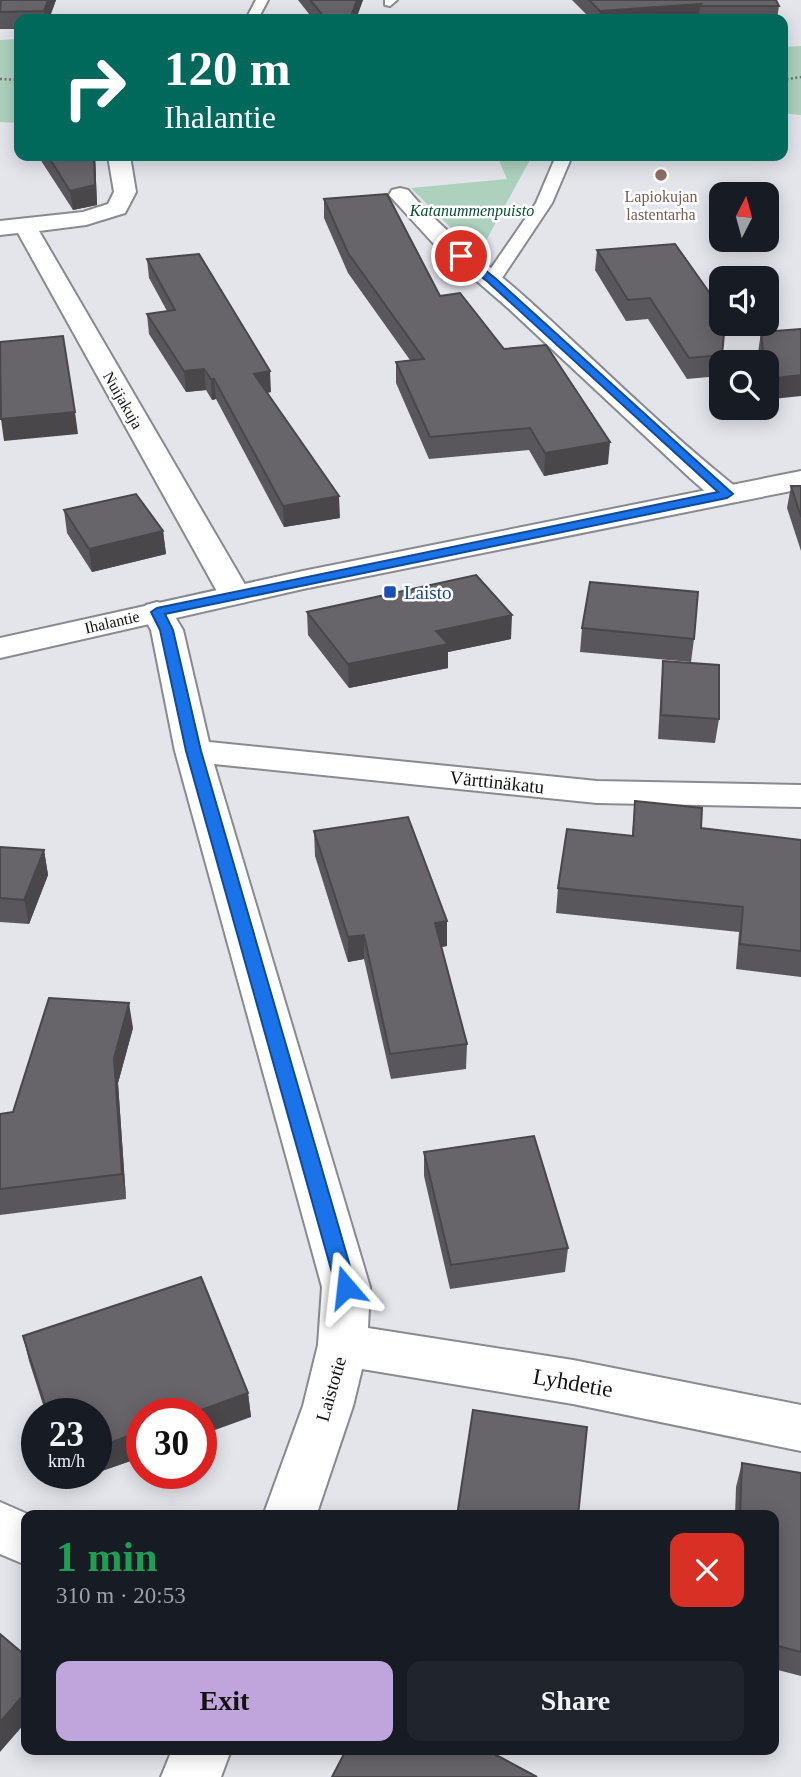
<!DOCTYPE html>
<meta charset="utf-8">
<style>
body{margin:0;font-family:"Times New Roman",serif;background:#20242c;color:#f1f3f6;height:100vh;display:flex;flex-direction:column;font-size:26px;white-space:nowrap}
*{box-sizing:border-box;margin:0}
p{font-size:23px;color:#9ea1a6}
.icon{flex:none;width:38px;height:38px;fill:none;stroke:currentColor;stroke-width:2;stroke-linecap:round;stroke-linejoin:round}
.map{position:relative;flex:1;overflow:hidden}
.details{position:absolute;left:21px;top:1510px;width:758px;height:245px;display:flex;flex-direction:column;background:#171b24;border-radius:14px;box-shadow:0 4px 18px #0003}
.details>*{flex:none}
.top-card{position:absolute;left:14px;top:14px;width:774px;height:147px;border-radius:14px;box-shadow:0 4px 18px #0003;background:#00695c;color:#fff;overflow:hidden}
.needle{width:46px;rotate:6deg}
.tools{position:absolute;left:709px;top:182px;display:grid;gap:14px}
.tools a{display:grid;place-items:center;width:70px;height:70px;border-radius:14px;background:#171b24;box-shadow:0 4px 18px #0003;font-size:35px}
.speed{position:absolute;left:21px;top:1398px;display:flex;gap:14px;font-size:35px;font-weight:700;text-align:center}
.speed>*{display:grid;place-content:center;width:91px;height:91px;border-radius:50%;background:#171b24;box-shadow:0 4px 18px #0003;line-height:1}
.speed small{font-size:18px;font-weight:400}
.speed .limit{border:10px solid #d22;background:#fff;color:#111}
.pin{position:absolute;display:grid;place-items:center;width:60px;height:60px;color:#fff;margin:-30px;border:4px solid #fff;border-radius:50%;box-shadow:0 2px 7px #0007}
.me{position:absolute;width:77px;margin:-38px;rotate:343deg;stroke-linejoin:round;filter:drop-shadow(0 0 5px #0008)}
.turn{display:flex;align-items:center;gap:24px;height:147px;padding:0 35px;font-size:32px}
.turn .icon{width:91px;height:91px;stroke-width:2.5}
.turn b{display:block;font-size:49px;line-height:60px}
.round{display:grid;place-items:center;flex:none;width:74px;height:74px;border-radius:14px;background:#20242c}
.overview{display:flex;align-items:center;justify-content:space-between;height:119px;padding:0 35px}
h1{font-size:42px;font-weight:800;line-height:52px;color:#1e9e55}
.button{display:flex;gap:14px;margin-top:auto;padding:14px 35px}
.button a{flex:1;height:80px;border-radius:14px;background:#c0a5dc;color:#111;font-size:28px;font-weight:800;line-height:80px;text-align:center}
.button a+a{background:#20242c;color:#f1f3f6}
.map>svg:first-child{display:block}
</style>
<div class="map">
<svg width="801" height="1777" viewBox="0 0 801 1777">
<rect width="100%" height="100%" fill="#e3e5eb"/>
<!-- green -->
<path fill="#aed1be" d="M19,39V123L0,122V40Z
M801,46V115L782,113V47Z
M497,156H532L482,248L466,243L411,188L507,179Z"/>
<g fill="none" stroke-linecap="round" stroke-linejoin="round">
<!-- service casing -->
<g stroke="#898a90" stroke-width="4">
<path id="service" d="M256,0H268L258,19H246Z
M385,0H397L390,6L385,5Z
M556,156H572L552,203L498,284H486L483,280L536,203Z"/>
</g>
<!-- minor casing -->
<g stroke="#898a90" stroke-width="4">
<path id="minor" d="M108,156H130L136,192L125,213L86,225L39,231L251,595L246,602L235,604L224,602L219,595L18,233L0,235V221L83,212L108,204L114,192Z
M400,188L408,190C443,232 486,262 526,298C597,362 663,429 737,488L742,494L737,500C717,505 705,491 690,478L508,308L433,243L389,195L392,190Z
M157,602L168,605L183,630L209,742L597,781L801,785V807L597,803L214,764L370,1287L368,1328L573,1360L801,1405V1451L573,1404L362,1369L353,1406L316,1516H263L303,1406L318,1345L322,1287L175,751L151,630L141,612L146,605Z
M0,1502L32,1516H26V1565L0,1554Z
M172,1750H231L221,1777H161Z"/>
</g>
<!-- tertiary casing -->
<g stroke="#898a90" stroke-width="4">
<path id="tertiary" d="M801,471V489L303,589L0,658V638L303,571Z"/>
</g>
<!-- path -->
<path stroke="#727376" stroke-width="2.5" stroke-dasharray="2 2.5" stroke-linecap="butt" d="M0,79L19,80
M782,80L801,77"/>
<!-- service -->
<use href="#service" fill="#fff" fill-rule="evenodd"/>
<!-- minor -->
<use href="#minor" fill="#fff" fill-rule="evenodd"/>
<!-- tertiary -->
<use href="#tertiary" fill="#fff" fill-rule="evenodd"/>
</g>
<!-- wall -->
<path fill="#59575b" d="M56,0L49,19H19V29H0V3Z
M298,0H363L356,19H313Z
M572,0H776L779,6L777,19H591Z
M38,156H95L97,205L73,210Z
M324,199L504,349L608,464L544,476L529,450L429,459L396,383V362L410,360L348,273L324,218Z
M597,250L722,355L719,376L687,379L648,319L626,321L595,270Z
M147,259L271,392L267,393L340,518L284,527L216,399L212,400L206,390L186,392L149,334L147,314L167,311L149,278Z
M801,329L773,399L766,391V362H759L758,353L761,332Z
M791,486H801V551L787,508Z
M64,510L163,531L166,554L92,572L67,533Z
M307,612L511,639L448,652V668L349,688L308,635Z
M582,628L694,639L691,662L580,652Z
M663,661L719,719L715,743L658,739L661,685Z
M635,801L701,828L801,840V977L736,969L739,932L556,913L558,888L632,836Z
M314,831L447,921V946L441,947L467,1044L466,1069L391,1079L364,959L348,962L315,856Z
M0,847L44,850L48,875L29,924L0,922Z
M133,1028L118,1083L126,1199L0,1215V1114L13,1112Z
M424,1152L568,1248L565,1272L450,1289L424,1176Z
M23,1336L248,1393L251,1417L142,1414V1457L96,1473V1414H46L29,1361Z
M742,1463L801,1473V1676L774,1669V1516H735L736,1487Z"/>
<!-- shaded-wall -->
<path fill="#49474a" d="M48,0H56L49,19H45L44,11Z
M357,0H363L356,19H350Z
M701,4L698,19H599L600,11Z
M94,156H95L97,205L73,210L70,191Z
M204,369L206,390L186,392L184,371Z
M270,371L271,392L255,394L254,374Z
M801,375V396L773,399L776,378Z
M211,379H214L216,399L212,400Z
M75,412L78,434L4,441L1,419Z
M610,442L608,464L544,476L545,453Z
M339,496L340,518L284,527L283,506Z
M163,531L166,554L92,572L89,549Z
M512,615L511,639L448,652V668L349,688L348,664L436,631Z
M44,850L48,875L29,924L24,900Z
M447,921V946L434,948L435,923Z
M364,935V959L348,962V937Z
M129,1003L133,1028L118,1083L126,1199L122,1174L114,1058Z
M248,1393L251,1417L201,1435V1414H190Z
M142,1431V1457L96,1473V1448Z
M65,1474H96L67,1484Z
M26,1692V1722L0,1752V1722Z"/>
<!-- building -->
<path fill="#68656a" stroke="#49474a" stroke-width="2" d="M1,0H48L44,11L0,12Z
M310,0H357L350,19H326Z
M589,0H776L779,6H699L701,4L600,11Z
M48,156H94L95,185L70,191Z
M387,194L440,296L460,293L504,349L546,345L610,442L545,453L530,428L430,437L396,362L424,359L348,253L324,199Z
M675,244L721,309V324H725L722,355L689,358L650,298L628,300L597,250Z
M199,254L270,371L254,374L339,496L283,506L214,379H211L204,369L184,371L147,314L175,310L147,259Z
M801,329V375L776,378L766,365V362H764L761,332Z
M63,336L75,412L1,419L0,342Z
M791,486H801V517Z
M136,494L163,531L89,549L64,510Z
M476,575L512,615L436,631L448,644L348,664L307,612Z
M590,582L698,592L694,639L582,628Z
M663,661L719,665V719L661,715Z
M635,801L702,808L701,828L801,840V951L740,944L743,907L558,888L567,829L633,836Z
M408,817L447,921L435,923L467,1044L390,1054L364,935L348,937L314,831Z
M0,847L44,850L24,900L0,898Z
M49,998L129,1003L114,1058L122,1174L0,1189V1114L13,1112Z
M534,1136L568,1248L451,1265L424,1152Z
M201,1277L248,1393L190,1414H142V1431L96,1448V1414H48L23,1336Z
M473,1410L587,1427L578,1516H457Z
M742,1463L801,1473V1652L774,1645V1516H740Z
M0,1634L26,1656V1692L0,1722Z
M346,1750H487L537,1777H332Z"/>
<!-- route -->
<path fill="#1a73e8" stroke="#114b97" stroke-width="2" d="M458,254H465L495,278L733,494L727,498L165,614L173,630L201,751L356,1287L353,1293L346,1295L339,1293L336,1287L186,751L160,630L151,612L157,608L718,492L488,282L458,258Z"/>
<!-- markers -->
<circle fill="#8d6e63" stroke="#fff" stroke-width="2.5" cx="661" cy="175" r="7"/>
<rect fill="#1a4fb4" stroke="#fff" stroke-width="2.5" x="383" y="585" width="14" height="14" rx="3.5"/>
<g text-anchor="middle" dominant-baseline="central" stroke-width="5" stroke-linejoin="round" paint-order="stroke">
<!-- far-education labels -->
<g font-size="16" fill="#785e54" stroke="#fff">
<text x="661" y="196">Lapiokujan<tspan x="661" dy="18">lastentarha</tspan></text>
</g>
<!-- far-park labels -->
<g font-size="16" font-style="italic" fill="#064f34" stroke="#fff">
<text x="472" y="210">Katanummenpuisto</text>
</g>
<!-- far-street labels -->
<g font-size="16" fill="#121214" stroke="#fff">
<text transform="translate(123 400) rotate(60)">Nuijakuja</text>
<text transform="translate(112 622) rotate(-13)">Ihalantie</text>
</g>
<!-- transit labels -->
<g font-size="19" fill="#164399" stroke="#fff" text-anchor="start">
<text x="404" y="592">Laisto</text>
</g>
<!-- street labels -->
<g font-size="19" fill="#121214" stroke="#fff">
<text transform="translate(497 782) rotate(6)">Värttinäkatu</text>
<text transform="translate(331 1389) rotate(-74)">Laistotie</text>
</g>
<!-- near-street labels -->
<g font-size="23" fill="#121214" stroke="#fff">
<text transform="translate(573 1383) rotate(10)">Lyhdetie</text>
</g>
</g>
</svg>
<div class="tools">
<a><svg class="needle" viewBox="-14 -14 28 28"><path d="M0-13l5 13h-10z" fill="#e53935"/><path d="M0 13l5-13h-10z" fill="#9ea1a6"/></svg></a>
<a><svg class="icon" aria-label="sound" viewBox="0 0 24 24"><path d="M4 9h4l5-4v14l-5-4H4zM17 9q2 3 0 6"/></svg></a>
<a><svg class="icon" aria-label="search" viewBox="0 0 24 24"><circle cx="10" cy="10" r="6"/><path d="M15 15l6 6"/></svg></a>
</div>
<div class="speed"><div>23<small>km/h</small></div><div class="limit">30</div></div>
<div class="pin" style="left:461px;top:256px;background:#d93025"><svg class="icon" aria-label="arrive" viewBox="0 0 24 24"><path d="M6 21V4h12l-3 4 3 4H6"/></svg></div>
<svg class="me" style="left:346px;top:1287px" viewBox="-20 -20 40 40"><path d="M0-17L14 15 0 8-14 15z" fill="#1a73e8" stroke="#fff" stroke-width="4"/></svg>
<div class="top-card">
<div class="turn"><svg class="icon" aria-label="right" viewBox="0 0 24 24"><path d="M7 20v-9h11M14 6l5 5-5 5"/></svg><div><b>120 m</b>Ihalantie</div></div>
</div>
<section class="details">
<div class="overview"><div><h1>1 min</h1><p>310 m · 20:53</p></div><a class="round" style="background:#d93025;color:#fff"><svg class="icon" aria-label="close" viewBox="0 0 24 24"><path d="M6 6l12 12M18 6L6 18"/></svg></a></div>
<div class="button"><a>Exit</a><a>Share</a></div>
</section>
</div>
